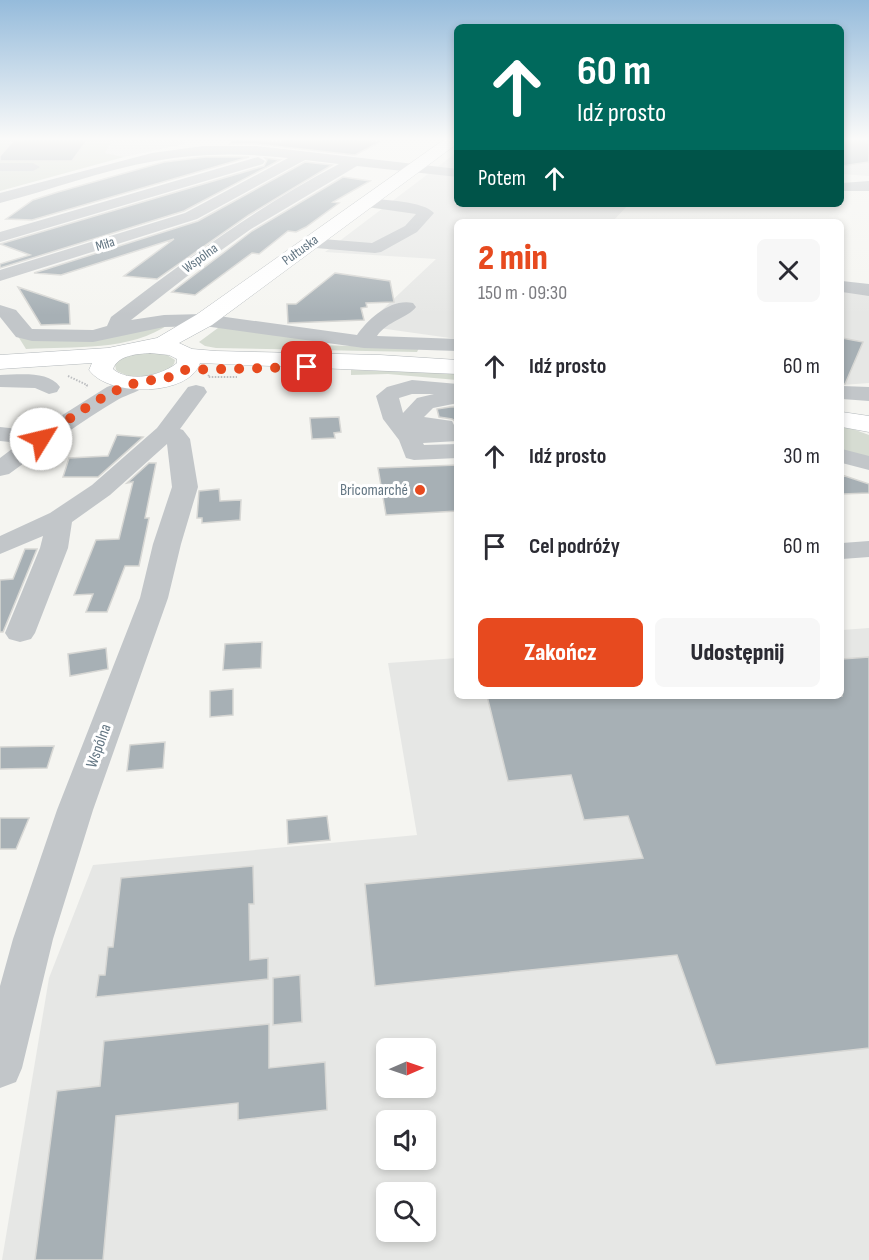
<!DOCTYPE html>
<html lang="pl">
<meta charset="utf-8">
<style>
body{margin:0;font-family:"Sofia Sans Condensed",sans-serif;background:#f7f7f7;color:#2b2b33;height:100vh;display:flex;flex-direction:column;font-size:22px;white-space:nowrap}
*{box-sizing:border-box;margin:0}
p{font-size:20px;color:#7c7c81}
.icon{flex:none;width:33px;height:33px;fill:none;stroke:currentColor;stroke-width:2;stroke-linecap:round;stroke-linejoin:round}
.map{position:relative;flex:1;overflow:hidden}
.side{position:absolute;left:454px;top:219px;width:390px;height:480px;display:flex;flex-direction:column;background:#fff;border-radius:9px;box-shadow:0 3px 9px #0003}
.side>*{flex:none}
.hud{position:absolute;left:454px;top:24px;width:390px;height:183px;border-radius:9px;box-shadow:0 3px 9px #0003;background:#00695c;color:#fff;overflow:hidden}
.needle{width:39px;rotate:88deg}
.fabs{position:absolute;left:376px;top:1038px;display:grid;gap:12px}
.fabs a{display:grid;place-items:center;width:60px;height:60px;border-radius:9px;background:#fff;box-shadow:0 3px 9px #0003;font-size:30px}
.pin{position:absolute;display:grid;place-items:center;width:51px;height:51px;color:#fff;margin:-26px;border-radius:12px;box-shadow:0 3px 9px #0006}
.me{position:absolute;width:66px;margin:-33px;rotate:54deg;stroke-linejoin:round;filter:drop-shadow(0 0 4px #0008)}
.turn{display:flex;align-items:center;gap:21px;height:126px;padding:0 24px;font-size:27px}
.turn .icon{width:78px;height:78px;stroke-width:2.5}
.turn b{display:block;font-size:42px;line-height:51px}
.then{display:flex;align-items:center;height:57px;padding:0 24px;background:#0003;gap:12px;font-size:22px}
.round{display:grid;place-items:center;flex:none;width:63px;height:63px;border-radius:9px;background:#f7f7f7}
.headline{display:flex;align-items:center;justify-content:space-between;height:102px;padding:0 24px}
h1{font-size:36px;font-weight:800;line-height:45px;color:#e74a1f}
.cta{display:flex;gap:12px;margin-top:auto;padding:12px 24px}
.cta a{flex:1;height:69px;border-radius:9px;background:#e74a1f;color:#fff;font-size:24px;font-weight:800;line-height:69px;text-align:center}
.cta a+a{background:#f7f7f7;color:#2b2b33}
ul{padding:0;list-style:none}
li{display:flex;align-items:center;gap:18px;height:90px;padding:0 24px}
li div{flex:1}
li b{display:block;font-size:22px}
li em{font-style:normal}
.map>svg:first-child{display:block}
</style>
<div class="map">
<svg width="869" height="1260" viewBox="0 0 869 1260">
<rect width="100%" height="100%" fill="#f5f5f1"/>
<!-- built -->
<path fill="#e6e7e5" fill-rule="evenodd" d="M86,139H186L184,144L124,157L104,153L111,141H84Z
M842,139H869V176L842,174Z
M457,152L458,204H629L612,222H458L457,339L365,326L436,259L325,252Z
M842,286L869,290V383L842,385Z
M869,628V1260H2L49,978L93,865L417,835L388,663L457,658L458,696H842V630ZM387,1048H426V1088H387ZM387,1120H426V1160H387ZM387,1192H426V1232H387Z"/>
<!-- green -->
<path fill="#d6dcd2" d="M0,139L112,140L105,153L124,157L0,191Z
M171,323C129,352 75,346 26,349L16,333L25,337Z
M222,325L319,337V345L419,348L417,352L216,348L205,346L199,342Z
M142,352L164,353L175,360L174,364C162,379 131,381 116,370L115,364L122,358Z
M351,370L457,373V380L388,374L351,375Z
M842,425L869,435V459L842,452Z"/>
<!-- building -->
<path fill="#a7b0b5" stroke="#d7d7d4" stroke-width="1.5" d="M23,139H88L72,161H0V156L13,141H21Z
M236,139L282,142L288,139L317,141L322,139H353L380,142L355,155L257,144H230L231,140Z
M842,139H869V162L842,166Z
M205,157H249L32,220L6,219L33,200L58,192L164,162Z
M265,158L280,160L184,211L0,268V264L30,255L0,244L264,166L267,160Z
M305,162L332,165L249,215L157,279L124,276L174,239L61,275L34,273L198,221Z
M343,177L370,181L333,202L339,203L306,227L296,232L288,231L259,254L252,253L195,295L172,292L252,231Z
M335,273L390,281L394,302L366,303L367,307L361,308L364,320L288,323L287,304H296Z
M18,287L69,304L70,324L41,325Z
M842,338L863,342L845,384H842Z
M450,407H458V423L452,419L439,417L437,409Z
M339,417L341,432L334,433L335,438L312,439L310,418Z
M117,435L143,437L98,477H63L69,458L108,456Z
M149,463H156L145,518H149L139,566H125L107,612H86L93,594L74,595L96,540L119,539L133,482L127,483Z
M458,465V511L386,515L378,468Z
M842,475L869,484V493L842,494Z
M219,489L220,501L241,500L240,520L202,523V518H197L199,491Z
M25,549H37L3,632H0V580L13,579Z
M262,642L261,668L223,670L225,644Z
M106,648L108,669L70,676L68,654Z
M869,657V1048L716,1065L677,955L375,986L365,884L643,858L628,816L584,820L571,775L508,781L487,696H842V659Z
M233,689V715L210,717V691Z
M165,742L163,768L127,771L130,745Z
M54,746L47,768L0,769V747Z
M327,816L330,840L288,844L287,820Z
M0,818H29L16,849H0Z
M253,866L254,904H249L250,960L268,958V979L96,997L99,975H105L108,947H113L121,878Z
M300,975L302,1022L273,1025V978Z
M269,1024V1068L325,1062L327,1110L238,1120V1103L116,1116L103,1260H35L57,1091L100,1086L104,1041Z"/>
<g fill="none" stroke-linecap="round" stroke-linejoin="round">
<!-- major casing -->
<g stroke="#b3b8bb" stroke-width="1">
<path id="major" d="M445,139H458V143L212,325L179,343L192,349L216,351L380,355L458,360V374L200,363C190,396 109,398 89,370L92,363L0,369V355L108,348L157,338L196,315ZM150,353L169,355L177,359V363C161,376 129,383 113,369C118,355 137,354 150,353Z
M842,412L869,416V432L842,427Z"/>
</g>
<!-- path -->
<path stroke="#bcbec0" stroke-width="2" stroke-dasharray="1.5 1.5" stroke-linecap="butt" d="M209,375L208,377H237
M68,376L87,385L86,388"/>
<!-- minor -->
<path fill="#c2c6c9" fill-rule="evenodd" d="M203,146H257L458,169V177L357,166L251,229L213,256L131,320L164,315L204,314L357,335C368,319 391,298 413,303L416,307C408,318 387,321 377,336L458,339V351L364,348L204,326L164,327L93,342L32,341L16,337L0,317V305L16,310L32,329L93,330L107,326L111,317C184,261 257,207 339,164L305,160L197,219L0,281V270L185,213L288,158C243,153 199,153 155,161C103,170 51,190 0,203V193L152,153Z
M258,157L265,161L263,164L0,242V232Z
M0,163H33L40,167L33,171H0Z
M869,181V191H842V183Z
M366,198C382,200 424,201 434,213L417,232L381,252L375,253L304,247L302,243L304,239L310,238L372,243L405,226L416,214L360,206L358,203L360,200Z
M842,281L869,284V296L842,292Z
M0,375C18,375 48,370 60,387L57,392L49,394L35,388L0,387Z
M136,376L144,378L147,383C141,392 128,394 119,399C80,422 45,448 9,474L0,476V458L20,443L0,441V427L37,431L107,387Z
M412,380L458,384V403L433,408L424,417L452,421L455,427H458V441L423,443L424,445L458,444V458L414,460L406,458L399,440L383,419L376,396L387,387ZM412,394H434L417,398L403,413L399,398Z
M196,385L204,387L207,392L180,429L183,430L190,439L198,487L181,544L168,598L93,810L53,939L22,1068L16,1082L0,1088V986L13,939L57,810L140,598L153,544L172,487L167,444L110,495L72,522L68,548L35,633L31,639L20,642L9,639L5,633L40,548L43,536L0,554V536L50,513L92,485L157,428L188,387Z
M842,386L869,387V401L842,399Z
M842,449L869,456V470L842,463Z
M869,541V557L842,559V543Z"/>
<!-- major -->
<use href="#major" fill="#fff" fill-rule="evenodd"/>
</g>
<!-- sky -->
<linearGradient id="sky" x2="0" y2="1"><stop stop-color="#95bbdb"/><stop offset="0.44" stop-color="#fafaf9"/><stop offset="1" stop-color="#fafaf9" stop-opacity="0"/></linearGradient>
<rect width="869" height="315" fill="url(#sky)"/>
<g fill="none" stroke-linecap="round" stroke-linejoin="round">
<!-- route -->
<path stroke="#e74a1f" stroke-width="10" stroke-dasharray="0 18" d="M41,439C65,422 102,394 130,385C149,378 167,382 185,370L307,367"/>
</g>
<!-- markers -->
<circle fill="#e74a1f" stroke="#fff" stroke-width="2" cx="420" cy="490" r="6"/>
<g text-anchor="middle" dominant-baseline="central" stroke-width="6" stroke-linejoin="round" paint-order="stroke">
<!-- far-street labels -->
<g font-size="14" fill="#637683" stroke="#fff">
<text transform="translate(105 244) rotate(-17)">Miła</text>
<text transform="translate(300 250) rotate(-36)">Pułtuska</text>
<text transform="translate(200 258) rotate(-36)">Wspólna</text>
</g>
<!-- poi labels -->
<g font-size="16" fill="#637683" stroke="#fff" text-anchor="end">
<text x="408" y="490">Bricomarché</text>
</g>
<!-- street labels -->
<g font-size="16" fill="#637683" stroke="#fff">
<text transform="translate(99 746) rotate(-70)">Wspólna</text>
</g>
</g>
</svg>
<div class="fabs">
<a><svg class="needle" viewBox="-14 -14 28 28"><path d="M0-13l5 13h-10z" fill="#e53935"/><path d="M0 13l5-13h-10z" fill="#7c7c81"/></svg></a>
<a><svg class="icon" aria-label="sound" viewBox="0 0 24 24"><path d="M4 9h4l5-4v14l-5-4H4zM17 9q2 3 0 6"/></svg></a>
<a><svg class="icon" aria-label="search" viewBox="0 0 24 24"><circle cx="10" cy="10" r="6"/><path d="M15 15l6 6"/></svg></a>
</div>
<div class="pin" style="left:307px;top:367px;background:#d93025"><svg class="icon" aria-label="arrive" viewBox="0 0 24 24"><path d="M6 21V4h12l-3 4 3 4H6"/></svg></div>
<svg class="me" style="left:41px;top:439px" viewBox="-20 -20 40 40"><circle r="19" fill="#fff"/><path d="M0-13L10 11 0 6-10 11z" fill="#e74a1f"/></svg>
<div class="hud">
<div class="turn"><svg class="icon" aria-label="ahead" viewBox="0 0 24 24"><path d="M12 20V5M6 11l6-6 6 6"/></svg><div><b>60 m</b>Idź prosto</div></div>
<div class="then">Potem<svg class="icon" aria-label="ahead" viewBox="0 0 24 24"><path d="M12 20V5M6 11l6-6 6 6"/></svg></div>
</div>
<section class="side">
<div class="headline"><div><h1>2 min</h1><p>150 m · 09:30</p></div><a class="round"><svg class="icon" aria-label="close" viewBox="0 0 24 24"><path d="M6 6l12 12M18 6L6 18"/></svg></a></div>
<ul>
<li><svg class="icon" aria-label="ahead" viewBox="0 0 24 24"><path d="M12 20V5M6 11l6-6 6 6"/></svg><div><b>Idź prosto</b></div><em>60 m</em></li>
<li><svg class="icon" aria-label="ahead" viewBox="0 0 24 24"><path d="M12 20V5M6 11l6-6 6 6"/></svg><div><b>Idź prosto</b></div><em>30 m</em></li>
<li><svg class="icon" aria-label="arrive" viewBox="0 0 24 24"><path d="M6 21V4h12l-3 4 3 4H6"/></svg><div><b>Cel podróży</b></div><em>60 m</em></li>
</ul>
<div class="cta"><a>Zakończ</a><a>Udostępnij</a></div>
</section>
</div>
